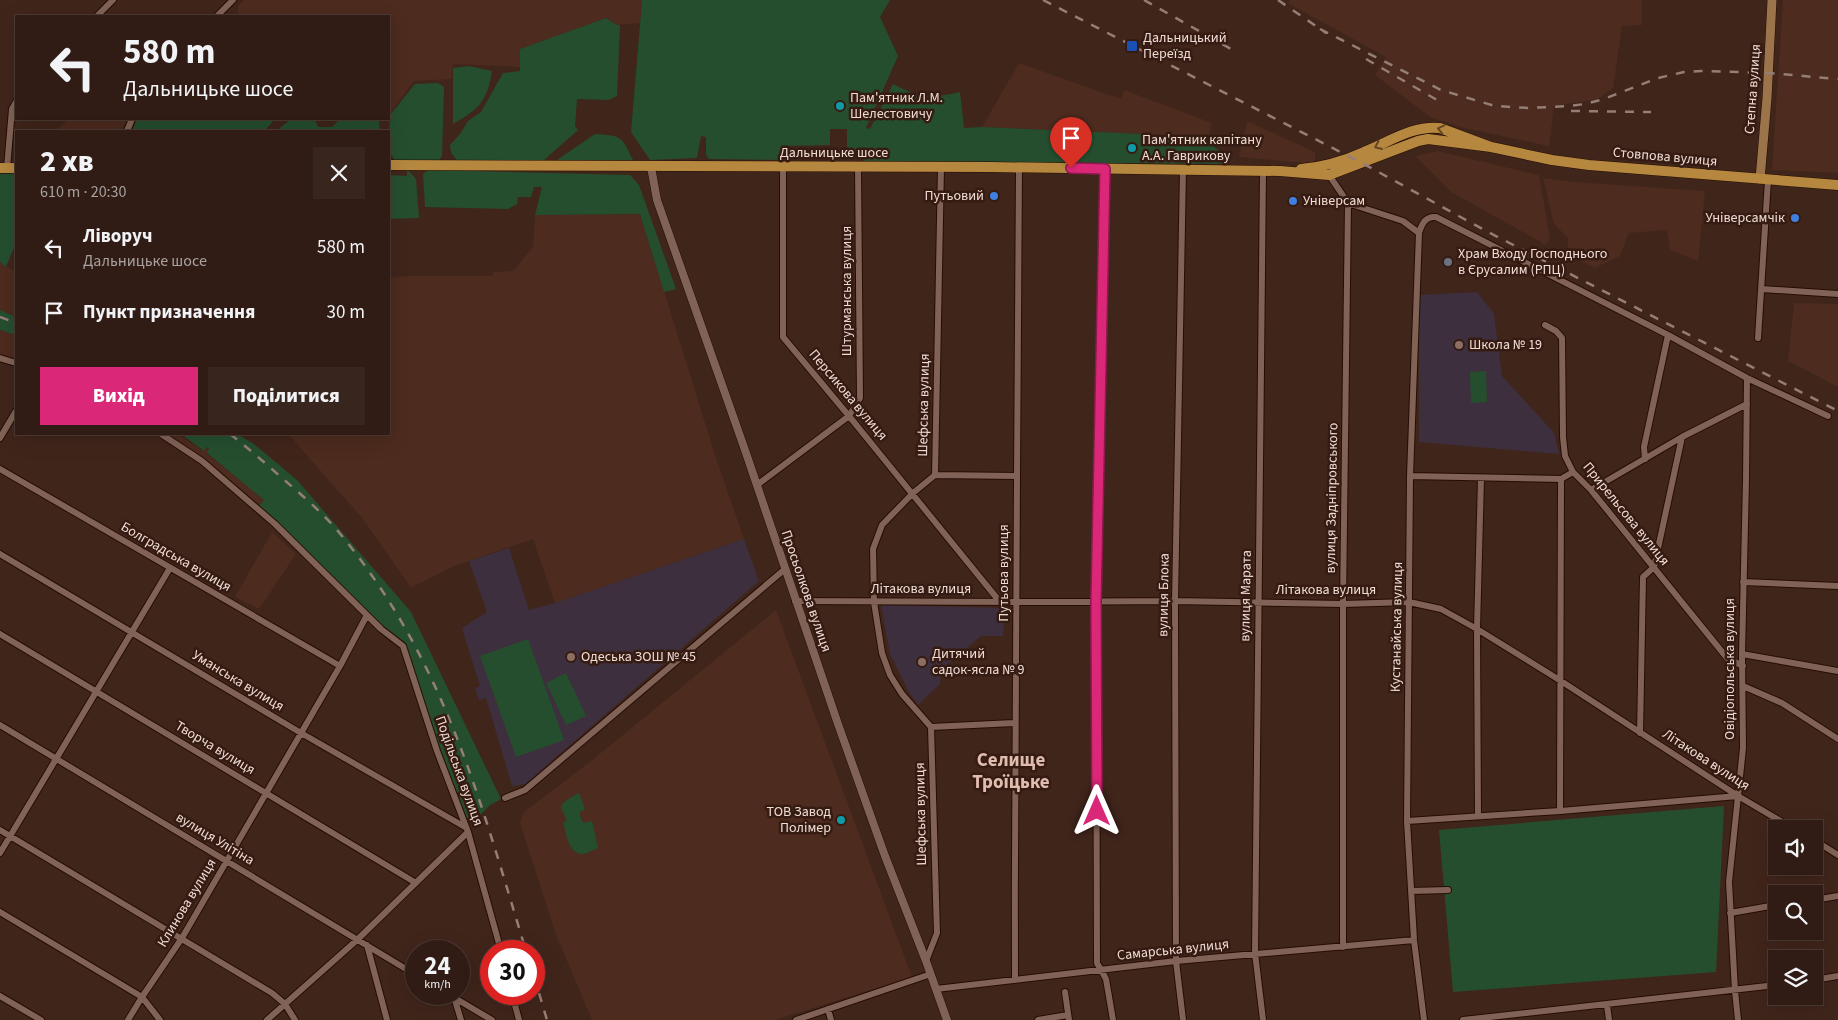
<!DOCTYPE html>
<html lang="uk">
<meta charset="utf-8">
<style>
body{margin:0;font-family:"Source Sans 3",sans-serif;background:#38251d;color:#f1f3f6;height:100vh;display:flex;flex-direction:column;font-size:19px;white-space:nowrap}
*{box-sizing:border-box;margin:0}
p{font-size:16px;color:#a8a1a0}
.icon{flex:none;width:28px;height:28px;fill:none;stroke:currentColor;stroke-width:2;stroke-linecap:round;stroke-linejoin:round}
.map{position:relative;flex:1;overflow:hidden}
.drawer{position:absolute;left:15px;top:130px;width:375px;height:305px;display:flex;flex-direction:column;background:#301c14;border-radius:0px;box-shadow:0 5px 20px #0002,0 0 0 1px #4b3a34}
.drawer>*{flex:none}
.guide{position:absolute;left:15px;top:15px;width:375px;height:105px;border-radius:0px;box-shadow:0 5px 20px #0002,0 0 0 1px #4b3a34;background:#301c14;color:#f1f3f6;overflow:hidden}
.tools{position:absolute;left:1768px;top:820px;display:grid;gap:10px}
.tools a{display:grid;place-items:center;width:55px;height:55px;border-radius:0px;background:#301c14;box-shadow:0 5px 20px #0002,0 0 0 1px #4b3a34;font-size:25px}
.speed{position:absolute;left:405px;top:940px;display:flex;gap:10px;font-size:25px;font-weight:700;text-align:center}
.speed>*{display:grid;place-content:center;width:65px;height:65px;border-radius:50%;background:#301c14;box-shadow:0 5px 20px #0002,0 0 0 1px #4b3a34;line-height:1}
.speed small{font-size:12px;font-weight:400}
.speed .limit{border:8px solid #d22;background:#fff;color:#111}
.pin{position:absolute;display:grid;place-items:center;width:42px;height:42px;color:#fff;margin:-51px -21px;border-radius:50% 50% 50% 0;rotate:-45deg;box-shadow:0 0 5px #0007}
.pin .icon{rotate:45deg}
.me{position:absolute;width:55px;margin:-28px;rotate:0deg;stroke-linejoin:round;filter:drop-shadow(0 0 4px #0008)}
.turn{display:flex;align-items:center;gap:18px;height:105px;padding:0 25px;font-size:22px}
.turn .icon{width:65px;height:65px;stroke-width:2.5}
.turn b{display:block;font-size:35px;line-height:42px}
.round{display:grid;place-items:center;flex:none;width:52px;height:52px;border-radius:0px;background:#38251d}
.head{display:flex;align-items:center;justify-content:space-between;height:85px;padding:0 25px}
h1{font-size:30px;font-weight:800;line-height:38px}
.cta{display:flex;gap:10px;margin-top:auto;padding:10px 25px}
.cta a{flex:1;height:58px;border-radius:0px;background:#db2777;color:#fff;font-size:20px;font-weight:800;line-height:58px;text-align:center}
.cta a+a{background:#38251d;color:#f1f3f6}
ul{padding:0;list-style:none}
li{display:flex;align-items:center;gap:15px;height:65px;padding:0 25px}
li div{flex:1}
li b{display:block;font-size:19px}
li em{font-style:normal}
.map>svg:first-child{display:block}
</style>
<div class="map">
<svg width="1838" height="1020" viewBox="0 0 1838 1020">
<rect width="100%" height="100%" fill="#40251b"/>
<!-- built -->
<path fill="#4d2b1e" d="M244,0H642L640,23L617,25L606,18L520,49V67L453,64L451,79L414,81L389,115V16H238V6Z
M1289,0H1642V25L1622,26L1613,88L1598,99L1554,106L1549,146L1464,128L1430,117L1375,75L1386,57L1289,4Z
M1783,0H1838V173L1772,170Z
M1019,63L1121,99L1124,90L1212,123L1207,142L1143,134L982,127Z
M68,119H127L121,131H56Z
M1247,121L1315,152V164L1239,157Z
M1438,151L1539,175L1550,239L1546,245L1451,192L1415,156Z
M1543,178L1575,182L1705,191L1698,261L1670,250L1667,230L1629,233L1620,256L1595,268L1573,258L1575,252L1568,247V238L1554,224Z
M640,214L716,458L744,539L555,603L533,539L454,566L411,588L363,519L288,434H389V278L408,276H491L494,272L513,271L533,247L535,215Z
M0,262L16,272V317L0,310Z
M1794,303L1838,304V387L1788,361Z
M0,330L16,335V360L0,355Z
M166,434H177L204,451L207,447L209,448L207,454L265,500L258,507L214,466Z
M272,532L296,554L259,609L235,597Z
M776,610L912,977L775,1020H592L556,935L520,823L524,812L591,761Z"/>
<!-- education -->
<path fill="#3d2f3d" d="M1477,292L1494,314L1502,376L1554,433L1559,454L1419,442V295Z
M744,539L759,581L525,784L512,786L486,698L479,700L475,688L480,686L462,628L487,612L469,561L509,548L529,610L555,603Z
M881,605L1005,608L1003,636H981L941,670L940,684L918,705L909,692L890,654Z"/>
<!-- green -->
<path fill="#254e2f" d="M642,0H890L880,17L898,56L866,128L870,129L893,84C923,99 928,99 960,92L964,128L982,127L1143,134L1207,142L1227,156L1228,164L865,161L847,150V129H830V145L785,146V160L709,159L706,155V137L701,136L697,158L650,160L631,132Z
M606,18L617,25H620L617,96L609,100L577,99L575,126L578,130L543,161L459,162C454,157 450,153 450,145L460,134L468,121L481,112L503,73L520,71V49Z
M469,66L492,71C487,102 479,109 453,124V68Z
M438,83L444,87L442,156L438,161H395L389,150L390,115L415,84Z
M137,119H275L264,131H132Z
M340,119H377L379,120L380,131H280V128L290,120H315L318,127H332Z
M595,134C623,136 621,136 633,160H557Z
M407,169L416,179L419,218L389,219V175L407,176Z
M428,170L630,175L639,185L676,289L664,292L640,214L535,215L542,187H534L531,197H518L517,204L508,209L425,207L423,174Z
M16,173V243L6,267L0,262V174Z
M0,310L16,317V335L0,330Z
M1486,371L1487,402L1471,403L1470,372Z
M181,434H237L254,444L297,480L411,612L501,799L490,805L473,822L466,821L447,773L404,644L388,635L258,507L264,500L207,453L209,448L207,447L204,451Z
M528,639L564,740L516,757L480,656Z
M566,673L586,716L566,725L546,683Z
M578,793L580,795L585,810L579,812L583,823L592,821L598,848C594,850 591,851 587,853C569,859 567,835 563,822L567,821L561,807L564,802Z
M1724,806L1716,972L1453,992L1439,830Z"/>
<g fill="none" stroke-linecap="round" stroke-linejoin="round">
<!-- minor casing -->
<g stroke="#260d04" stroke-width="8">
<path id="minor" d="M97,16L113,0
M217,16L233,0
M127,131L132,119
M783,167V337L849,416L1000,602
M7,168L12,109L16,102
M1105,169L1096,602L1097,963L1106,979L1113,1020
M1263,171L1255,953L1263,1020
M1329,175L1348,203L1343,604V947
M1348,203L1403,221L1419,233C1422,223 1426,216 1436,217L1668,335L1747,378L1828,416
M1419,233L1410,476L1407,821L1414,940L1424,1020
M1762,289L1838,294
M1545,325L1556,331L1562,338L1563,437L1565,456L1573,472L1591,490L1727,658L1743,666
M1758,338L1768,180
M0,358L16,363
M161,434L202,461L275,524L381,629L403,646L437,751L468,832L501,951
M0,438L16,411
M1645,459L1644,447L1668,335
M0,469L340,666
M935,475L1017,476
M1410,476L1561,479L1573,472
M757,485L849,416L860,398L858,167
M1591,490L1682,437L1747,404
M0,554L301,733L465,827
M1743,582L1838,586
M795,601L1017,602L1175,601L1343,604L1409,602L1441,609L1477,629L1561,681L1738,796L1794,829
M0,634L416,883
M1742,654L1838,671
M1743,686L1782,703L1838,739
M0,725L416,975
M931,727L1014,723
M1640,733L1643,577L1654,567L1682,437
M505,798L525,790L785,569
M1560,811L1561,479
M1478,816L1477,629L1481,479
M1407,821L1560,811L1738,796
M0,830L272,993L285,1004L295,1020
M1814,840L1838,855
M0,853L170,568
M1411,891L1448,890
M1814,900L1838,896
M0,912L142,997L160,1020
M1730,913L1776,905
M367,945L387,1020
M926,961L937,933L931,727L902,694L890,675L882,653L874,602L873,549L882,525L913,493L935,475L941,167
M1015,980C1014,709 1018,438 1019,167
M1814,980L1838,976
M936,989L1176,961L1414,940
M1065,992L1069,1020
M448,994L492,1020
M512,994L519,1020
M0,996L41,1020
M454,997L461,1020
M1607,1005L1609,1020
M828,1009L831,1020
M128,1020L142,997L182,938L340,666L367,615
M267,1020L357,940L468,832
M796,1020L931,974
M1038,1020L1068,1015
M1183,1020L1176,961L1175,601L1183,170
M1463,1020L1776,985
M1738,1020L1735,991L1729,882L1743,748L1742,654L1746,480L1747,378"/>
</g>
<!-- tertiary casing -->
<g stroke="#260d04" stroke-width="9">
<path id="tertiary" d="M651,167L657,200L745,450L838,724L885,856L926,961L947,1020"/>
</g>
<!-- secondary casing -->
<g stroke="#260d04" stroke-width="10">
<path id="secondary" d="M1760,179L1767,98L1772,0"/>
</g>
<!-- primary casing -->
<g stroke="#260d04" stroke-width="11">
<path id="primary" d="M389,165L990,167L1280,171L1329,175L1418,141L1428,139L1491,147
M0,168H16
M1301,169C1323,167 1344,161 1364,152C1389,142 1413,125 1440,128L1491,147L1552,160L1589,165L1838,185"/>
</g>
<!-- minor -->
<use href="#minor" stroke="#816256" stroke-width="6"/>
<!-- tertiary -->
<use href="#tertiary" stroke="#816256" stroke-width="8"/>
<!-- secondary -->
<use href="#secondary" stroke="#9b744b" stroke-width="9"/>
<!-- primary -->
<use href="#primary" stroke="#b5873f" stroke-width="10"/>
<!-- rail -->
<path stroke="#957e76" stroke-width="2.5" stroke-dasharray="9 9" stroke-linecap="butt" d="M1043,0L1362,163L1488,232L1838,411
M1144,0L1231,49
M1278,0L1326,33
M1320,29L1441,90L1495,106L1529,108L1569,106L1585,104L1604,99L1658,78L1684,72L1701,71L1768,73L1838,79
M1366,59L1444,104
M1571,111L1651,112
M0,317L16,323
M230,434C248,448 265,463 282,478C303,496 325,515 342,536C445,662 480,800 526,951
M534,976L547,1020"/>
</g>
<!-- one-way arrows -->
<defs><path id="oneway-chevron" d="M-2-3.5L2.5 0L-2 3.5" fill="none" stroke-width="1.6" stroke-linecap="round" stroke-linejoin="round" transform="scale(1.25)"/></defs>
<g stroke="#684623">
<use href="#oneway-chevron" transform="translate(1441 129) rotate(-167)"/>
<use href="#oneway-chevron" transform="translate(1378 146) rotate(156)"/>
</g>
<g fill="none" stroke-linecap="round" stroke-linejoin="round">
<!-- route casing -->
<g stroke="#8e194d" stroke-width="12">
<path id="route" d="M1071,168L1105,169L1096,602L1097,811"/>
</g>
<!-- route -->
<use href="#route" stroke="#db2777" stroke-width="9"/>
</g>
<!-- markers -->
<rect fill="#1a4fb4" stroke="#351b11" stroke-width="2" x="1126" y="40" width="12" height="12" rx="2.5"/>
<g fill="#0f9aa8" stroke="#351b11" stroke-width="2">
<circle cx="840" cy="106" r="5"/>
<circle cx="1132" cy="148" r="5"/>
<circle cx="841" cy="820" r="5"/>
</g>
<g fill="#3f7fe0" stroke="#351b11" stroke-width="2">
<circle cx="994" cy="196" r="5"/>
<circle cx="1293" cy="201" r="5"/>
<circle cx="1795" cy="218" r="5"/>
</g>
<circle fill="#6b7280" stroke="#351b11" stroke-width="2" cx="1448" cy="262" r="5"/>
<g fill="#8d6e63" stroke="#351b11" stroke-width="2">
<circle cx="1459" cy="345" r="5"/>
<circle cx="571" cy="657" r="5"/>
<circle cx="922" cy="662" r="5"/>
</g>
<g text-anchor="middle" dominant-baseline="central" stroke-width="5" stroke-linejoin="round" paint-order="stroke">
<!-- poi labels -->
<g font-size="14" fill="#efdcd5" stroke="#351b11" text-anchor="start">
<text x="1143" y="38">Дальницький<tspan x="1143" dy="16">Переїзд</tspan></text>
<text x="850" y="98">Пам'ятник Л.М.<tspan x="850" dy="16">Шелестовичу</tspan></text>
<text x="1142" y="140">Пам'ятник капітану<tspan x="1142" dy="16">А.А. Гаврикову</tspan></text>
<text x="984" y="196" text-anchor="end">Путьовий</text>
<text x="1303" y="201">Універсам</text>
<text x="1785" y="218" text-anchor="end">Універсамчік</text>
<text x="1458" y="254">Храм Входу Господнього<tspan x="1458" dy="16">в Єрусалим (РПЦ)</tspan></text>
<text x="1469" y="345">Школа № 19</text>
<text x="932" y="654">Дитячий<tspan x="932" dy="16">садок-ясла № 9</tspan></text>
<text x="581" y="657">Одеська ЗОШ № 45</text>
<text x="831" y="812" text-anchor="end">ТОВ Завод<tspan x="831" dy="16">Полімер</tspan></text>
</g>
<!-- street labels -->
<g font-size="14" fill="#efdcd5" stroke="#351b11">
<text transform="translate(1753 89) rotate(-86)">Степна вулиця</text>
<text x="834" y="153">Дальницьке шосе</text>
<text transform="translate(1665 157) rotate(5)">Стовпова вулиця</text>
<text transform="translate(847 291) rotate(-90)">Штурманська вулиця</text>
<text transform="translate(848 395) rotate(50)">Персикова вулиця</text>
<text transform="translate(924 405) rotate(-89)">Шефська вулиця</text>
<text transform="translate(1332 498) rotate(-89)">вулиця Задніпровського</text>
<text transform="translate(1626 514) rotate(51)">Прирельсова вулиця</text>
<text transform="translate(176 557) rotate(30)">Болградська вулиця</text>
<text transform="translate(1004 573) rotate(-90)">Путьова вулиця</text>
<text x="921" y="589">Літакова вулиця</text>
<text x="1326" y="590">Літакова вулиця</text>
<text transform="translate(806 591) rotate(71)">Просьолкова вулиця</text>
<text transform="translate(1164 595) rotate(-89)">вулиця Блока</text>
<text transform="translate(1246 596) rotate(-89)">вулиця Марата</text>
<text transform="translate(1397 627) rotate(-89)">Кустанайська вулиця</text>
<text transform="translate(1730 669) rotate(-90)">Овідіопольська вулиця</text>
<text transform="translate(238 681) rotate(31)">Уманська вулиця</text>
<text transform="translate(215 748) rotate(31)">Творча вулиця</text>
<text transform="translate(1706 760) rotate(33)">Літакова вулиця</text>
<text transform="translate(459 771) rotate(70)">Подільська вулиця</text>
<text transform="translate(921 814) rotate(-91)">Шефська вулиця</text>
<text transform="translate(215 839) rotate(31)">вулиця Улітіна</text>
<text transform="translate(187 903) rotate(-59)">Клинова вулиця</text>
<text transform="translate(1173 950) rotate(-6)">Самарська вулиця</text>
</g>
<!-- district labels -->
<g font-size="19" font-weight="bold" fill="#e0bcaf" stroke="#351b11">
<text x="1011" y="760">Селище<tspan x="1011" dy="22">Троїцьке</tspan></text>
</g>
</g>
</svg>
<div class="tools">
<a><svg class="icon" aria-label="sound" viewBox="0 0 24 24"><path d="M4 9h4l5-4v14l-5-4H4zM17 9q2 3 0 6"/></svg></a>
<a><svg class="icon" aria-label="search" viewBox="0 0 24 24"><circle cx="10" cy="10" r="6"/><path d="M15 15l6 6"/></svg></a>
<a><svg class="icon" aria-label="layers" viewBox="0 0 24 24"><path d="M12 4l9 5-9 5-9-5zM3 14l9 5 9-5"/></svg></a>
</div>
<div class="speed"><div>24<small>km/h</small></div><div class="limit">30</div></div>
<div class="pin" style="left:1071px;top:168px;background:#d93025"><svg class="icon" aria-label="arrive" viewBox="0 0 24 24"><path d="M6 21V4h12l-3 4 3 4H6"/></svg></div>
<svg class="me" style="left:1097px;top:811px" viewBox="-20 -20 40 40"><path d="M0-17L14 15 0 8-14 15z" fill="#db2777" stroke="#fff" stroke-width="4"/></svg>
<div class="guide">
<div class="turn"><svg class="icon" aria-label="left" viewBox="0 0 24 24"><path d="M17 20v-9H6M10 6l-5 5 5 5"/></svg><div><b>580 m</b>Дальницьке шосе</div></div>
</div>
<section class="drawer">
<div class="head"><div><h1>2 хв</h1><p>610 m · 20:30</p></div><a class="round"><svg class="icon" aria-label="close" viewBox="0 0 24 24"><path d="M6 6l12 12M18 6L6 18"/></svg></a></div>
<ul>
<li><svg class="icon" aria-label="left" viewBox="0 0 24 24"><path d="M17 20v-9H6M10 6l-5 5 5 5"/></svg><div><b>Ліворуч</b><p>Дальницьке шосе</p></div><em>580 m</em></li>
<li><svg class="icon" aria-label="arrive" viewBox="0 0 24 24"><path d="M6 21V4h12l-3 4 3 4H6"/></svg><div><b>Пункт призначення</b></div><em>30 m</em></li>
</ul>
<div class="cta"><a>Вихід</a><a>Поділитися</a></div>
</section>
</div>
